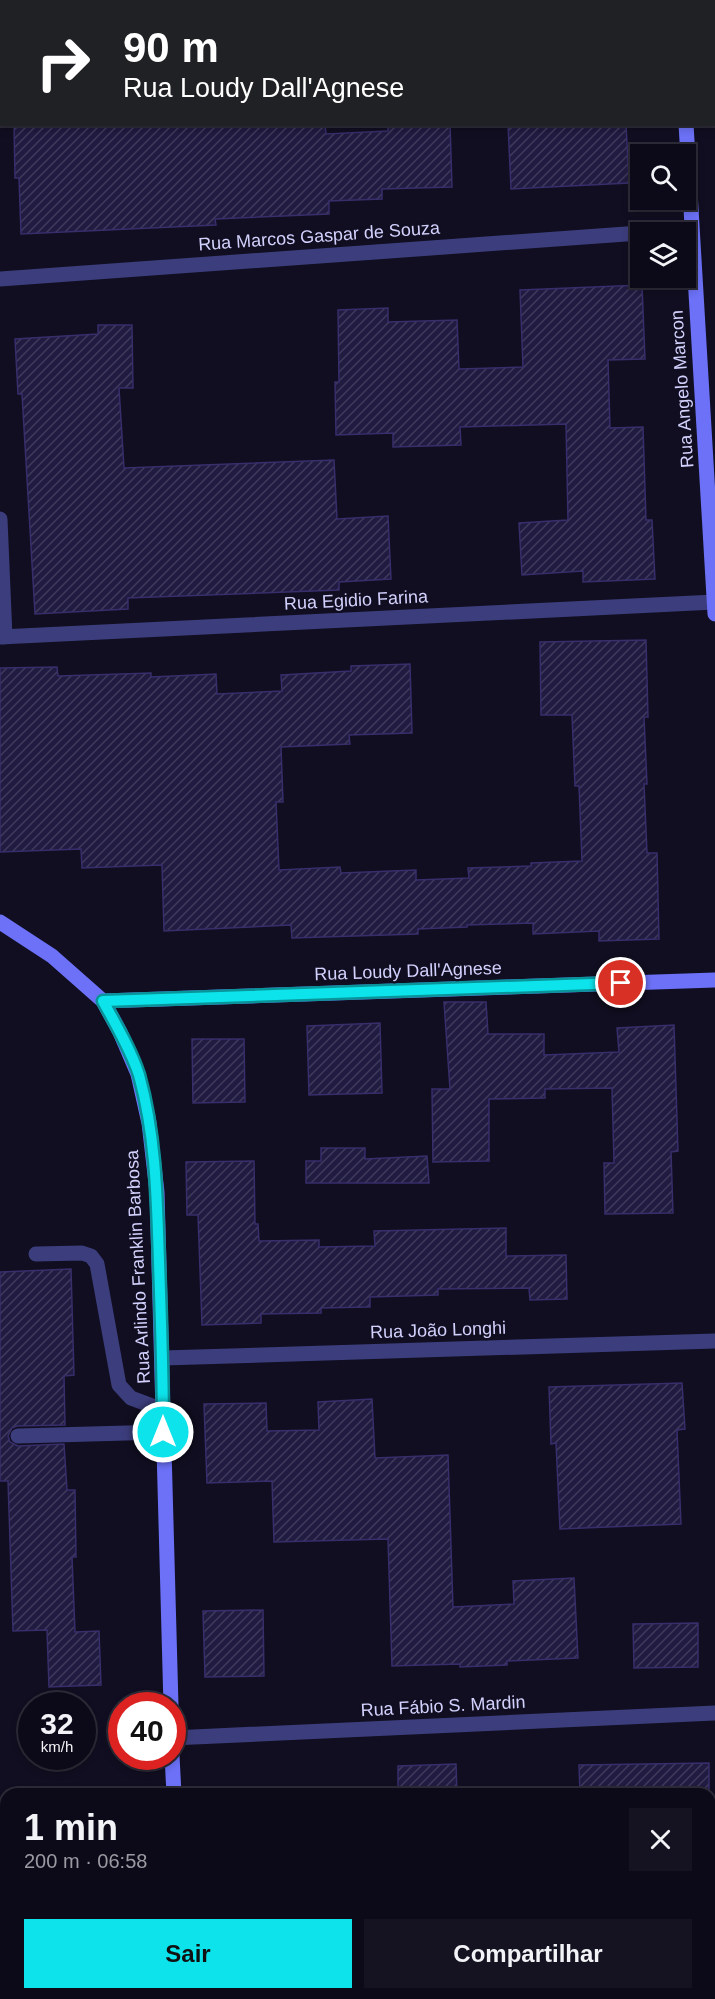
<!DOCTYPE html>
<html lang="pt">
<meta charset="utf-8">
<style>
body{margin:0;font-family:Arial,sans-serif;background:#151321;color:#f1f3f6;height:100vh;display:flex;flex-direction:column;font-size:22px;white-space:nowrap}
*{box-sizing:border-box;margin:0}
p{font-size:20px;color:#9a9aa2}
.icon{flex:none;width:33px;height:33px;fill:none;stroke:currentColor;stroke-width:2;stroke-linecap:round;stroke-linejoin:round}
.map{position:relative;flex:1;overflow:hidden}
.sheet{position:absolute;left:0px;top:1788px;width:716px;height:212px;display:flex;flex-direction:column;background:#0c0a18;border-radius:18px 18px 0 0;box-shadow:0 3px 9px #0003,0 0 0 2px #2c2b37}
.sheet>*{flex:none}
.banner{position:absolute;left:0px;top:0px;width:716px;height:126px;box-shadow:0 3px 9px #0003,0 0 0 2px #2c2b37;background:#202124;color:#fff;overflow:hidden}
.buttons{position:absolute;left:630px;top:144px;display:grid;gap:12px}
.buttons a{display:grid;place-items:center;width:66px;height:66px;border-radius:0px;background:#0c0a18;box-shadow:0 3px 9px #0003,0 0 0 2px #2c2b37;font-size:30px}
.speed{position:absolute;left:18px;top:1692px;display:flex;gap:12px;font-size:30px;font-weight:700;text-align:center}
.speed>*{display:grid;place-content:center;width:78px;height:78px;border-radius:50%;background:#0c0a18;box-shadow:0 3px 9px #0003,0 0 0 2px #2c2b37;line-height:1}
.speed small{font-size:15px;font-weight:400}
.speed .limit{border:9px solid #d22;background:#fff;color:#111}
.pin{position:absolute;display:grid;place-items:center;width:51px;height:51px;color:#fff;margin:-26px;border:3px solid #fff;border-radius:50%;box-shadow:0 2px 6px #0007}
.me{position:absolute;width:66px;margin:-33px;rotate:0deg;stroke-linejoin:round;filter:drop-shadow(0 0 4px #0008)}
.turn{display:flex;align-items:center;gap:21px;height:126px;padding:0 24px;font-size:27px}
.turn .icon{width:78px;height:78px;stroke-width:2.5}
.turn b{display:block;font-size:42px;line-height:51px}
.round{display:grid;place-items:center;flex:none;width:63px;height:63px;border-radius:0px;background:#151321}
.summary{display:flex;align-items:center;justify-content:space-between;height:102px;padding:0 24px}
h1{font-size:36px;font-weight:800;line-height:45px}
.cta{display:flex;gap:12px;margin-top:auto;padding:12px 24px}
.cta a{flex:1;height:69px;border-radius:0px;background:#0de3eb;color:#111;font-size:24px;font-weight:800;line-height:69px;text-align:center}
.cta a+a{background:#151321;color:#f1f3f6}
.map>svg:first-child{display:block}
</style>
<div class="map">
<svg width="715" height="1999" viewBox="0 0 715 1999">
<defs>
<pattern id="building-hatch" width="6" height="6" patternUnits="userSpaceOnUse" patternTransform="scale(1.5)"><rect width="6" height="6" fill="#201b40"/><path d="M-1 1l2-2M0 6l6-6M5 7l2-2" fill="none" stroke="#403b5c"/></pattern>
</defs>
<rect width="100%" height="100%" fill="#100e20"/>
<!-- building -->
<path fill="url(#building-hatch)" stroke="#372e6b" stroke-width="1.5" d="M14,124H325L326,134L388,131V124H450L452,187L382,189V199L329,201V214L215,219L216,225L21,234L19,178H15Z
M508,124H626L629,183L511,189Z
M642,285L645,359L608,360L610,428L643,427L646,520H652L655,579L583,582V571L522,575L519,523L568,520L566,424L460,427L461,445L393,447V433L336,435L335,382H339L338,310L388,308V322L457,320L459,369L523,367L520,290Z
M98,325H132L133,388H119L124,468L334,460L337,519L388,516L391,579L339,582V590L128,598V609L35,614L22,394H18L15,339L98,334Z
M646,640L648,717H644L647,784H644L647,853H657L659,939L599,941V931L533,934V923L467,925V927L418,929V934L292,938L291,925L164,931L162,865L82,868L81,849L0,852V668L57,667L58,676L151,673V677L216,674L217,694L282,691L281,675L351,671V666L410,664L412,733L349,735L350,744L281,747L283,802H276L279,870L340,867L341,873L416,870V880L469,878L468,868L531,866V863L582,861L579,786H575L572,715H541L540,642Z
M444,1002H486L488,1034H544V1055L619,1052L617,1028L674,1025L678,1151L671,1152L673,1213L605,1214L604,1163H614L612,1088L545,1089V1098L489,1099V1161L433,1162L432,1089H450Z
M380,1023L382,1093L309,1095L307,1026Z
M192,1039H244L245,1102L193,1103Z
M321,1148H365V1159L427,1156L429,1183H306V1161H321Z
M254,1161L255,1224H258L259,1241L319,1240V1247L375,1246L374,1231L506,1228V1256L566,1255L567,1299L530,1300L529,1288L438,1289V1295L370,1297V1307L321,1308V1313L261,1314V1323L202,1325L198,1215H187L186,1162Z
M71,1269L74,1375L64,1376L65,1425L17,1426L12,1428L8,1436L10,1442L18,1446L64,1444L67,1490H75L76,1557H72L75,1632L99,1631L101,1685L49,1687L47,1630L13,1631L8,1481H0V1272Z
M682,1383L685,1429L677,1430L681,1524L560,1529L556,1443L551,1444L549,1387Z
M372,1399L375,1458L448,1455L453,1607L514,1604L513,1581L574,1578L578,1658L507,1661V1665L460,1667V1664L392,1666L388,1539L274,1542L272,1481L207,1483L204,1404L266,1403L267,1431L319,1430L318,1402Z
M263,1610L264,1676L205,1677L203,1611Z
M698,1623V1667L634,1668L633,1624Z
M709,1763V1794H580L579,1765Z
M456,1764L457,1794H398V1766Z"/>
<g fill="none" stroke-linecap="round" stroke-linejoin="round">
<!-- lane -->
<path stroke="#3c3d7c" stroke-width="15" d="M36,1254L82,1253L91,1256L97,1264L119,1385L131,1398L163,1410"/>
<!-- street -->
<path stroke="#3c3d7c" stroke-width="15" d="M641,232L691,229
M0,279L640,233
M0,519L5,637
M0,637L715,602
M163,1358L715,1341
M18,1436L163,1432
M172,1738L715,1713"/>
<!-- secondary -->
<path stroke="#6c71f7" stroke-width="15" d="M680,0V2
M686,124L715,614
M0,922L52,956L103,1001L120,1032L138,1074L149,1123L157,1192L171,1706
M103,1001L715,980
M172,1756L174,1794
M183,1994L184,1999"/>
</g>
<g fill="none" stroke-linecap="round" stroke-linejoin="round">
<!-- route casing -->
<g stroke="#089499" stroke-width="15">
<path id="route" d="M163,1432C163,1375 161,1319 159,1262C157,1200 156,1136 139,1075C131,1050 116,1025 103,1001L621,983"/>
</g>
<!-- route -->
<use href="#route" stroke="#0de3eb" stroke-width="10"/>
</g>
<g text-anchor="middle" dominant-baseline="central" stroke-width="4.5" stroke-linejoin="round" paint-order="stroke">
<!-- street labels -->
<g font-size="18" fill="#d2d0fc" stroke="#100e20">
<text transform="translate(319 236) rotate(-4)">Rua Marcos Gaspar de Souza</text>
<text transform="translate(682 389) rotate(-94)">Rua Angelo Marcon</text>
<text transform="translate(356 600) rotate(-3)">Rua Egidio Farina</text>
<text transform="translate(408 971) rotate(-2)">Rua Loudy Dall'Agnese</text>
<text transform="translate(138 1267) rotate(-93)">Rua Arlindo Franklin Barbosa</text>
<text transform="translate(438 1330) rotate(-2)">Rua João Longhi</text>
<text transform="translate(443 1706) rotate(-3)">Rua Fábio S. Mardin</text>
</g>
</g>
</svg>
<div class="buttons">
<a><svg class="icon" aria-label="search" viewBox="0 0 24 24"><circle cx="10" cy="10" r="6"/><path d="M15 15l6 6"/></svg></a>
<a><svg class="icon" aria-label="layers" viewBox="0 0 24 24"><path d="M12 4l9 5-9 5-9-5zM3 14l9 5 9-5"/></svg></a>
</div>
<div class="speed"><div>32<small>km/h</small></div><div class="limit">40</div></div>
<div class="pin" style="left:621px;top:983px;background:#d93025"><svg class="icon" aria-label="arrive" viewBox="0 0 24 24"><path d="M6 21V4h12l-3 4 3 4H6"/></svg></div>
<svg class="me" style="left:163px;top:1432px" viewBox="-20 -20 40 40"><circle r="17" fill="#0de3eb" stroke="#fff" stroke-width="3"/><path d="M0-11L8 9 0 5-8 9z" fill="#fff"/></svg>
<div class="banner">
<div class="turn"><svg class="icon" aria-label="right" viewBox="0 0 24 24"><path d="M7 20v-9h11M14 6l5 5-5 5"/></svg><div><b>90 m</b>Rua Loudy Dall'Agnese</div></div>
</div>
<section class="sheet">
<div class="summary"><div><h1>1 min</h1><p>200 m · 06:58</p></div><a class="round"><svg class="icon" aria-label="close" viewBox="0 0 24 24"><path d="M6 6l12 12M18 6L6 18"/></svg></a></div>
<div class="cta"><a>Sair</a><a>Compartilhar</a></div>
</section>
</div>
